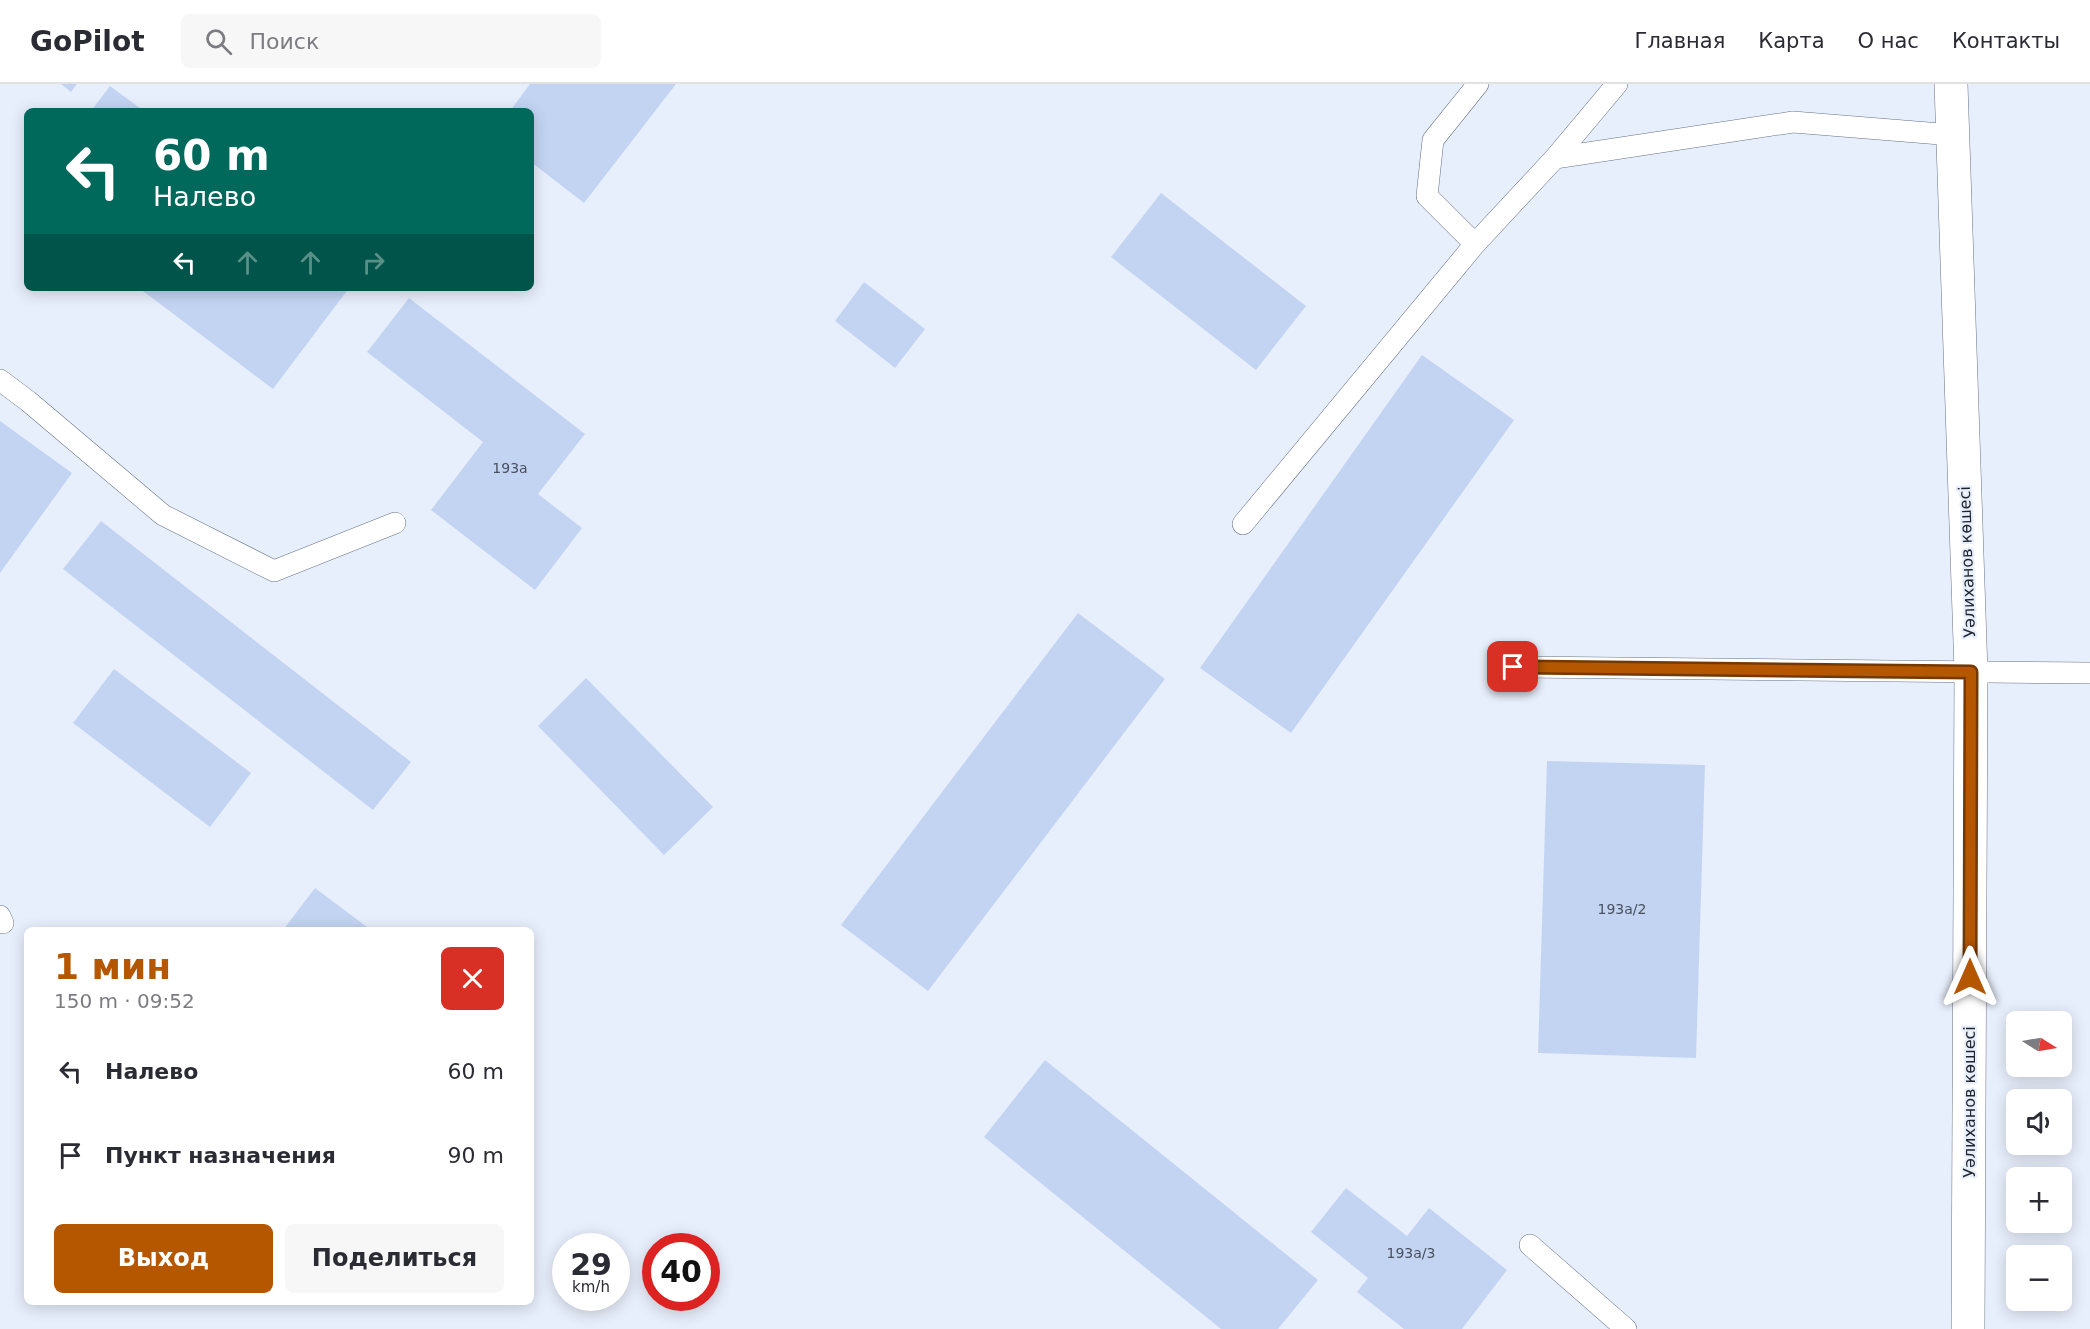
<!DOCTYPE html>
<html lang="ru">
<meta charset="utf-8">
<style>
body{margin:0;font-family:"DejaVu Sans",sans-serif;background:#f7f7f7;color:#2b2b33;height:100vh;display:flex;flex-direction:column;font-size:22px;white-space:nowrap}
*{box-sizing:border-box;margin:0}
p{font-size:20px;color:#7c7c81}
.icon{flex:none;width:33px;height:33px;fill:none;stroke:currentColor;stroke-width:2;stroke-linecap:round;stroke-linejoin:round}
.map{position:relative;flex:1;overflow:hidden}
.details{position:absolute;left:24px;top:843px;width:510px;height:378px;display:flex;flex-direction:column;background:#fff;border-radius:9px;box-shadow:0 3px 15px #0003}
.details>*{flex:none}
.hud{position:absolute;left:24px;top:24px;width:510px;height:183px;border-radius:9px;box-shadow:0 3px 15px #0003;background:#00695c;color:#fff;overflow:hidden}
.needle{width:39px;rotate:101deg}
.tools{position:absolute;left:2006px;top:927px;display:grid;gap:12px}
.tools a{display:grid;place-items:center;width:66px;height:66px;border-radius:9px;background:#fff;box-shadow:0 3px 15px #0003;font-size:30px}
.speed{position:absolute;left:552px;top:1149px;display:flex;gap:12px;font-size:30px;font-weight:700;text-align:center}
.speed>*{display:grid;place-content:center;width:78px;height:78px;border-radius:50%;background:#fff;box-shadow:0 3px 15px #0003;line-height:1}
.speed small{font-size:15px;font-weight:400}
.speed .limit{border:9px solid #d22;background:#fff;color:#111}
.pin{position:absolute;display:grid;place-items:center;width:51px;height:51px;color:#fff;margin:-26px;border-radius:12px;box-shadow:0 3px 9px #0006}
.me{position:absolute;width:66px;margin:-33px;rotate:0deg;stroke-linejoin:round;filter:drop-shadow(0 0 4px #0008)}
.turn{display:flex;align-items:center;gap:21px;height:126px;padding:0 30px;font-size:27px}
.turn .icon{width:78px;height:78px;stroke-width:2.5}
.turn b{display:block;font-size:42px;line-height:51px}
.lanes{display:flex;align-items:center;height:57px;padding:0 30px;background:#0003;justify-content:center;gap:30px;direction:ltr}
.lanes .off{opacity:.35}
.round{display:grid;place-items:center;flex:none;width:63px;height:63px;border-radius:9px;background:#f7f7f7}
.overview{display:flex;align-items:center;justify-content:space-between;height:102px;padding:0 30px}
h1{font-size:36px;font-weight:800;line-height:45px;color:#b45700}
.primary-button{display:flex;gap:12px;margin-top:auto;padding:12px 30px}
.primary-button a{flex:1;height:69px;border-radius:9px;background:#b45700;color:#fff;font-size:24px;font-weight:800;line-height:69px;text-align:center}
.primary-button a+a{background:#f7f7f7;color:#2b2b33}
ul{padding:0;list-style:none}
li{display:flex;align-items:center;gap:18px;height:84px;padding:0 30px}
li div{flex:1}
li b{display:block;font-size:22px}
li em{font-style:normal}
header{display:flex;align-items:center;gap:36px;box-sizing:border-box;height:84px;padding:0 30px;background:#fff;border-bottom:2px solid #e1e1e2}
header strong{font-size:28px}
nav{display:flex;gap:33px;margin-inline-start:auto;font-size:21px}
.search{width:420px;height:54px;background:#f7f7f7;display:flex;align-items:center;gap:15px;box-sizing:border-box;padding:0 21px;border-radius:9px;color:#7c7c81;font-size:22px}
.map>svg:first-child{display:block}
</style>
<header>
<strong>GoPilot</strong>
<div class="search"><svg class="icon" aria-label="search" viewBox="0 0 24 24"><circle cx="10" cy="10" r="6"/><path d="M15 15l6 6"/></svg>Поиск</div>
<nav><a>Главная</a><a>Карта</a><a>О нас</a><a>Контакты</a></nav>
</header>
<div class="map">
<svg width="2090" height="1245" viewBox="0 0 2090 1245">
<rect width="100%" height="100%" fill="#e8effc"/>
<!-- building -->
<path fill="#c3d4f3" d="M61,0H77L71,8Z
M530,0H676L584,119L531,78V27H510Z
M110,2L144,27H91Z
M1161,109L1306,222L1256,286L1111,173Z
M864,198L925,245L895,284L835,237Z
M139,204H349L273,305Z
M409,214L585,350L538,410L582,444L535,506L431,426L483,358L367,268Z
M1422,271L1514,336L1291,649L1200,584Z
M0,337L72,389L0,489Z
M101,437L411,678L373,726L63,485Z
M1078,529L1165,595L928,907L841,841Z
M114,585L251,689L210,743L73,639Z
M586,594L713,723L664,771L538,642Z
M1547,677L1705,681L1696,974L1538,969Z
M315,804L371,846H283Z
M1045,976L1318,1196L1278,1245H1221L984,1053Z
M1346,1104L1407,1152L1429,1124L1507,1186L1462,1245H1404L1357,1208L1368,1194L1311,1148Z"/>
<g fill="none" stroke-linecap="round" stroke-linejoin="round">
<!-- lane casing -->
<g stroke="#677284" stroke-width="22">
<path id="lane" d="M1555,74L1793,38L1953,51
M1475,160L1427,112L1433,56L1478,0
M0,296L28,317L163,431L274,487L395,439
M1243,440L1475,160L1555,74L1617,0
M1513,583L2090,589
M0,832L3,839
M1530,1161L1626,1245"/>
</g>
<!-- secondary casing -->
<g stroke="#677284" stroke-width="34">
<path id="secondary" d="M1951,0L1971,588L1968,1245"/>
</g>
<!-- lane -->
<use href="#lane" stroke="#fff" stroke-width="21"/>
<!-- secondary -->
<use href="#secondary" stroke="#fff" stroke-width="33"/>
</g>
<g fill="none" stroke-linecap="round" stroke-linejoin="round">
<!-- route casing -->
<g stroke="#753900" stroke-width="15">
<path id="route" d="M1513,583L1971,588L1970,893"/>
</g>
<!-- route -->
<use href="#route" stroke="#b45700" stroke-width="10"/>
</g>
<g text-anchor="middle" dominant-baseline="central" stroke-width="4.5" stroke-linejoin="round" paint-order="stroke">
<!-- number labels -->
<g font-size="14" fill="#49505e">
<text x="510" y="384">193а</text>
<text x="1622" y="825">193а/2</text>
<text x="1411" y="1169">193а/3</text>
</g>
<!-- street labels -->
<g font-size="16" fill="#20242c" stroke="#e8effc">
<text transform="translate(1967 478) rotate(-92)">Уәлиханов көшесі</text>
<text transform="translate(1969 1018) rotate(-90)">Уәлиханов көшесі</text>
</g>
</g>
</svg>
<div class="tools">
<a><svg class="needle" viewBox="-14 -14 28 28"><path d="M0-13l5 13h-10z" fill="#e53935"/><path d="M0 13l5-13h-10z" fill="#7c7c81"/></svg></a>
<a><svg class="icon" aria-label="sound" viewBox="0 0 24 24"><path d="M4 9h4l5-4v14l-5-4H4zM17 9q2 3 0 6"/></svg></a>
<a>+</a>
<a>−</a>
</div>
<div class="speed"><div>29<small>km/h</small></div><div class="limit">40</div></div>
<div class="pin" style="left:1513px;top:583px;background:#d93025"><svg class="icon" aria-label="arrive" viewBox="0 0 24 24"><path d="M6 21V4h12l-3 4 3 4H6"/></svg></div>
<svg class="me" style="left:1970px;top:893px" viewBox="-20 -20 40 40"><path d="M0-17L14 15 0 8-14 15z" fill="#b45700" stroke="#fff" stroke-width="4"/></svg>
<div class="hud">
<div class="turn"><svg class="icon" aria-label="left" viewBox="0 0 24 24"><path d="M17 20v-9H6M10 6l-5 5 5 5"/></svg><div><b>60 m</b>Налево</div></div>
<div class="lanes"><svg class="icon" aria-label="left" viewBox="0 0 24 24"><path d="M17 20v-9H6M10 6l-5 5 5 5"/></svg><svg class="icon off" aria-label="ahead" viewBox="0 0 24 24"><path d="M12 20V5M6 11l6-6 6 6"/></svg><svg class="icon off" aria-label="ahead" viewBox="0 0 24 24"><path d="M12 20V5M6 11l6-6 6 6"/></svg><svg class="icon off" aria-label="right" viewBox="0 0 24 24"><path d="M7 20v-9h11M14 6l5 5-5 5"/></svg></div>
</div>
<section class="details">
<div class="overview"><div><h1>1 мин</h1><p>150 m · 09:52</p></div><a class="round" style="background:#d93025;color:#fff"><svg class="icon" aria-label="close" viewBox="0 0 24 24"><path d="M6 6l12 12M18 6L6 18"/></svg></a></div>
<ul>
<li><svg class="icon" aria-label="left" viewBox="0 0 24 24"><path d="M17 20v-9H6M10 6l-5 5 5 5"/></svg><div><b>Налево</b></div><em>60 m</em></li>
<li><svg class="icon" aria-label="arrive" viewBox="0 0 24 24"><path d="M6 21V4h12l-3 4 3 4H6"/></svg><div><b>Пункт назначения</b></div><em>90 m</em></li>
</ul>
<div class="primary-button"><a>Выход</a><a>Поделиться</a></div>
</section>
</div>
